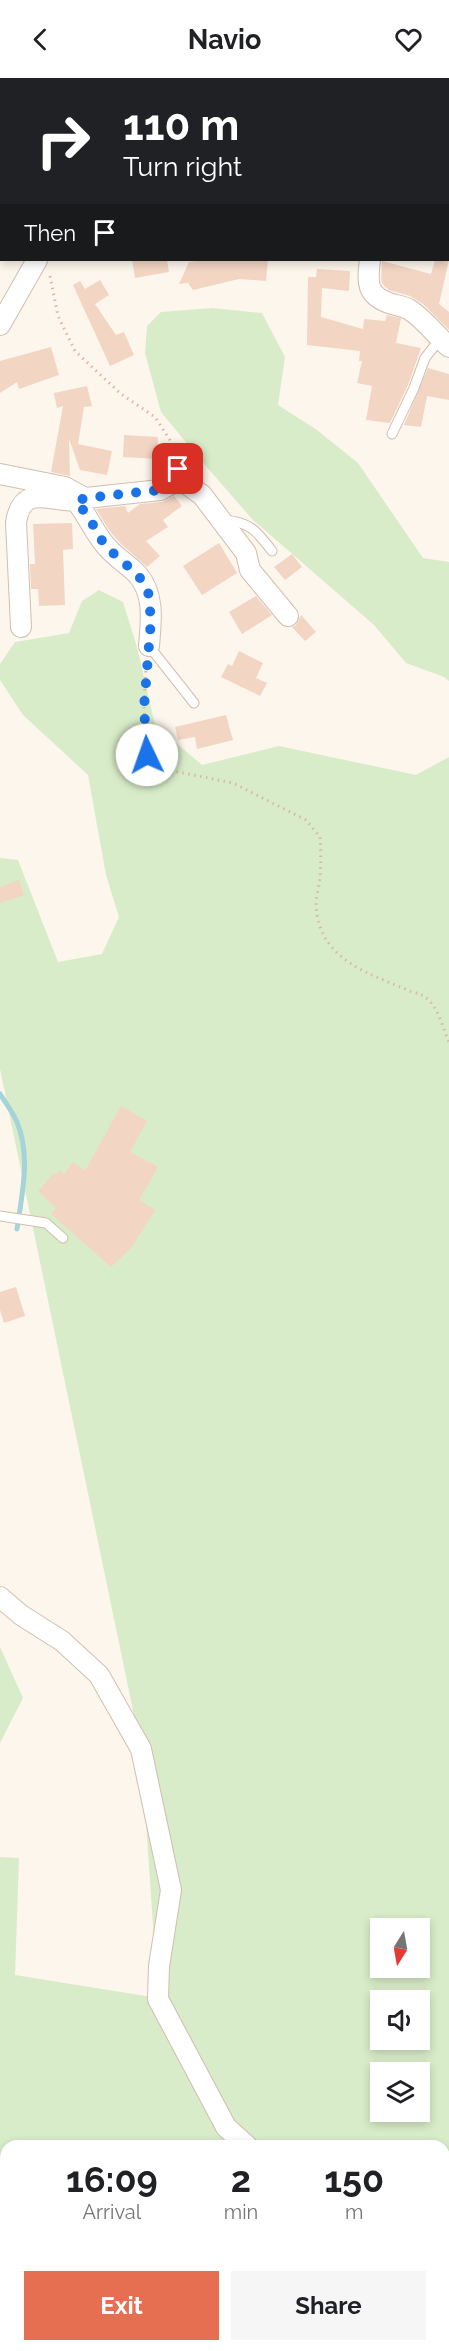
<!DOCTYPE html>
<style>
body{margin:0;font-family:Raleway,sans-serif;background:#f6f6f6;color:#202124;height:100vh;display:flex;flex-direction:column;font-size:22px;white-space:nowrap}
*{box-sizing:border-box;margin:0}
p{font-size:20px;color:#757577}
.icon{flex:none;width:33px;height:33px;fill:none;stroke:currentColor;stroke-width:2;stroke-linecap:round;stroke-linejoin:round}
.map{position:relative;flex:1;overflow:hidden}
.details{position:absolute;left:0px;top:2062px;width:450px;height:212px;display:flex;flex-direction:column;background:#fff;border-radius:18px 18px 0 0;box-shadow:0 3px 9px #0003}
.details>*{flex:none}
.top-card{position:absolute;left:0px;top:0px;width:450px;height:183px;box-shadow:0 3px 9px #0003;background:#202124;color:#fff;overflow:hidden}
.needle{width:39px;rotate:191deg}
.controls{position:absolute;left:370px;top:1840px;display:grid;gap:12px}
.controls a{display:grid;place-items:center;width:60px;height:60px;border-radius:0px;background:#fff;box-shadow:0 3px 9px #0003;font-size:30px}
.pin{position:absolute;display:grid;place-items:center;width:51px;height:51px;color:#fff;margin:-26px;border-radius:12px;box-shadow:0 3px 9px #0006}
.me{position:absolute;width:66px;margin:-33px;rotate:357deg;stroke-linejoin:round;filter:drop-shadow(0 0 4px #0008)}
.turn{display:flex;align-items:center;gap:21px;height:126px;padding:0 24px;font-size:27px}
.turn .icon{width:78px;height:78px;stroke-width:2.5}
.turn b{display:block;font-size:42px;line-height:51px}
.then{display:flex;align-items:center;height:57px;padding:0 24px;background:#0003;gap:12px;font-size:22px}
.eta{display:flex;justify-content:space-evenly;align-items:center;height:102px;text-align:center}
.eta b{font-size:36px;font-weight:700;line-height:42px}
.primary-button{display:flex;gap:12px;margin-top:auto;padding:12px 24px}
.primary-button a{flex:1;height:69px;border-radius:0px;background:#e76f51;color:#fff;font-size:24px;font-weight:700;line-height:69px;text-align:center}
.primary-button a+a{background:#f6f6f6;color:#202124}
header{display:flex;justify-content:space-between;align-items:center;height:78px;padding:0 24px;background:#fff;font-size:27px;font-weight:700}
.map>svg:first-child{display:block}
</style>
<header><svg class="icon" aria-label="back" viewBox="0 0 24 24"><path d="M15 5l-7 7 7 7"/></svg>Navio<svg class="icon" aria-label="heart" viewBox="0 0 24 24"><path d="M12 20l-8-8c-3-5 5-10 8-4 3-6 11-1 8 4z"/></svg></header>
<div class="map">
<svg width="449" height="2273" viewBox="0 0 449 2273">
<rect width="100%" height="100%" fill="#fdf6ec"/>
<!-- green -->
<path fill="#d8ecc9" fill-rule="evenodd" d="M212,230L262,235L285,279L278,327L317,352L358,385L423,480L449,484V603L444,599L406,585L374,547L252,441L199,380L161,334L145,275L147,248L161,234Z
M99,512L123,524L137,569L155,647L202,687L279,668L416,697L449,679V2273H301L300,2268H444V2068H6V2224L0,2222V1779L19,1780L15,1897L158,1920L141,1671L0,991V780L18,782L58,884L102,876L119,839L106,797L88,697L23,637L0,602V586L15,564L69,555L82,523ZM381,1851H420V1890H381ZM381,1923H420V1962H381ZM381,1995H420V2034H381Z
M0,1569L23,1620L0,1665Z"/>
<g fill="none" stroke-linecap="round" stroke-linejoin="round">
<!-- stream -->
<path stroke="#a5d3da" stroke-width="5" d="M0,1016C6,1025 13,1035 17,1044C31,1078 22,1116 17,1151"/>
</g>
<!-- building -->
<path fill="#f3d5c3" d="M132,182H167L169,194L135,200Z
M203,182H268L266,203L239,201L193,212L188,205L179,206L189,184Z
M435,182H449L439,226L449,234V252L423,226L410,218L389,212L383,207L381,202L382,183L431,196Z
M317,191L350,193L349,213L322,210L321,239L363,251L364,241L385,243L387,237L400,240L401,241L396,265L421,270L408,307L390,345L366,342L372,308L357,305L362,283H359L360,273L307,267L308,199H316Z
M100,202L109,217L95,226L116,257L124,254L134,277L110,288L73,207L80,203L85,211Z
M51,269L59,297L19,311L17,304L0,315V283Z
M428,290L449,296V322L427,318L421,349L404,347Z
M87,308L92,328L84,329L78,366L112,373L107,397L80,392L69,361L70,398L51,394L63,328L57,330L54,315Z
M124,357L158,359L157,381L123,379Z
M174,418L182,428L163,442L168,449L146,463L160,478L147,489L121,466L109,452L96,431L125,428L128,435L140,426L162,424Z
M72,445L73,471L63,472L65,527L39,528L38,511H31L30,486H35L33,446Z
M219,465L237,495L202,517L183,488Z
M292,476L302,489L285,502L274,489Z
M256,518L272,537L242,556L229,534Z
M301,537L316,554L305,563L292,549L296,547Z
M239,573L263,585L256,600L267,605L260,618L221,599L228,586L232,588Z
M226,637L233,662L197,671L195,659L178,662L175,649Z
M19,802L24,817L0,825V809Z
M121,1028L147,1043L130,1074L158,1089L139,1122L155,1132L132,1169L111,1189L51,1136L56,1130L38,1113L54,1095L56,1097L60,1092L64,1096L73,1084L85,1093Z
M16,1209L25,1238L4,1245L0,1232V1214Z"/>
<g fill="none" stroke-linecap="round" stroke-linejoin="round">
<!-- service casing -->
<g stroke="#d1beb0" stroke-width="11">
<path id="service" d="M39,0V2
M84,0L85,2
M392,356L414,310L425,280L440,261
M223,442C250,444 256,452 272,473
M149,568L194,625
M0,1138L46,1145L63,1160"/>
</g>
<!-- minor casing -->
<g stroke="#d1beb0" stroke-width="22">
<path id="minor" d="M23,0V2
M363,2L364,0
M448,163H449
M370,182C367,205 366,218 392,226C399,228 404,228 410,232C425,242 436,257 449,269
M0,247L37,182
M0,396L65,409L83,419
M76,423C88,438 96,458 107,469C116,480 129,487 138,497C155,517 151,544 149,568
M21,549L16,444C24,399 57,431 86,420L160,412L173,405H185L202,417L246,475L250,492L288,538
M0,1519L21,1537L62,1563L99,1597L141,1671L171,1812L159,1888L158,1921L226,2049L247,2068
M444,2253L449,2256
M43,2273L55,2268"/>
</g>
<!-- path -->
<path stroke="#d9b8a5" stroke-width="3" stroke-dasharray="1.5 4.5" stroke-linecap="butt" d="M186,0L189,2
M229,2V0
M0,13L2,12
M448,38L449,39
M50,198L58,238L75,273L121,316L155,339L179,376L178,387
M146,587L144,629L147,677L158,690L233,705L306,742L320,759C321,772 321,786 320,800C319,809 316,819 316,827C319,883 369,895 412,914C437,918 440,944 449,964"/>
<!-- service -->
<use href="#service" stroke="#fff" stroke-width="9"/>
<!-- minor -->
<use href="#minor" stroke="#fff" stroke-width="20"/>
</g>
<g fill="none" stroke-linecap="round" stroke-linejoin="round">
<!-- route -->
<path stroke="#1a73e8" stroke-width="10" stroke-dasharray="0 18" d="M147,677L144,629L151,542L148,512L138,497L105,468L88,438L76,423L86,420L160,412L173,405L178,391"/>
</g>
</svg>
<div class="controls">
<a><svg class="needle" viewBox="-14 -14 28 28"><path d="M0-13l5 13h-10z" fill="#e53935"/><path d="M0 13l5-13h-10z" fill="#757577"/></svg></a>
<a><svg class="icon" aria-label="sound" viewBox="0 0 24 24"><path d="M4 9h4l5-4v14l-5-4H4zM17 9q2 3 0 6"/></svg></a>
<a><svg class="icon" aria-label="layers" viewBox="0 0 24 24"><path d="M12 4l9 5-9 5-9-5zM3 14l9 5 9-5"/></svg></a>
</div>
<div class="pin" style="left:178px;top:391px;background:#d93025"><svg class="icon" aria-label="arrive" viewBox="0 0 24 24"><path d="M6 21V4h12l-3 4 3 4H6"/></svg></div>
<svg class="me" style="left:147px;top:677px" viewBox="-20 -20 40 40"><circle r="19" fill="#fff"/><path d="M0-13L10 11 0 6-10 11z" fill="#1a73e8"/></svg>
<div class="top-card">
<div class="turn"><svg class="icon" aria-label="right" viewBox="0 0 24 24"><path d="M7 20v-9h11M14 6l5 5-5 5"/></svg><div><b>110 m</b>Turn right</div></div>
<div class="then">Then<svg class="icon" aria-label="arrive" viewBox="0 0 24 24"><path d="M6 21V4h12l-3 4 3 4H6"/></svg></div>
</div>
<section class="details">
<div class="eta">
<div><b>16:09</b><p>Arrival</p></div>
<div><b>2</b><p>min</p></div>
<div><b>150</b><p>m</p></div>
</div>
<div class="primary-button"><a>Exit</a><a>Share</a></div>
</section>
</div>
